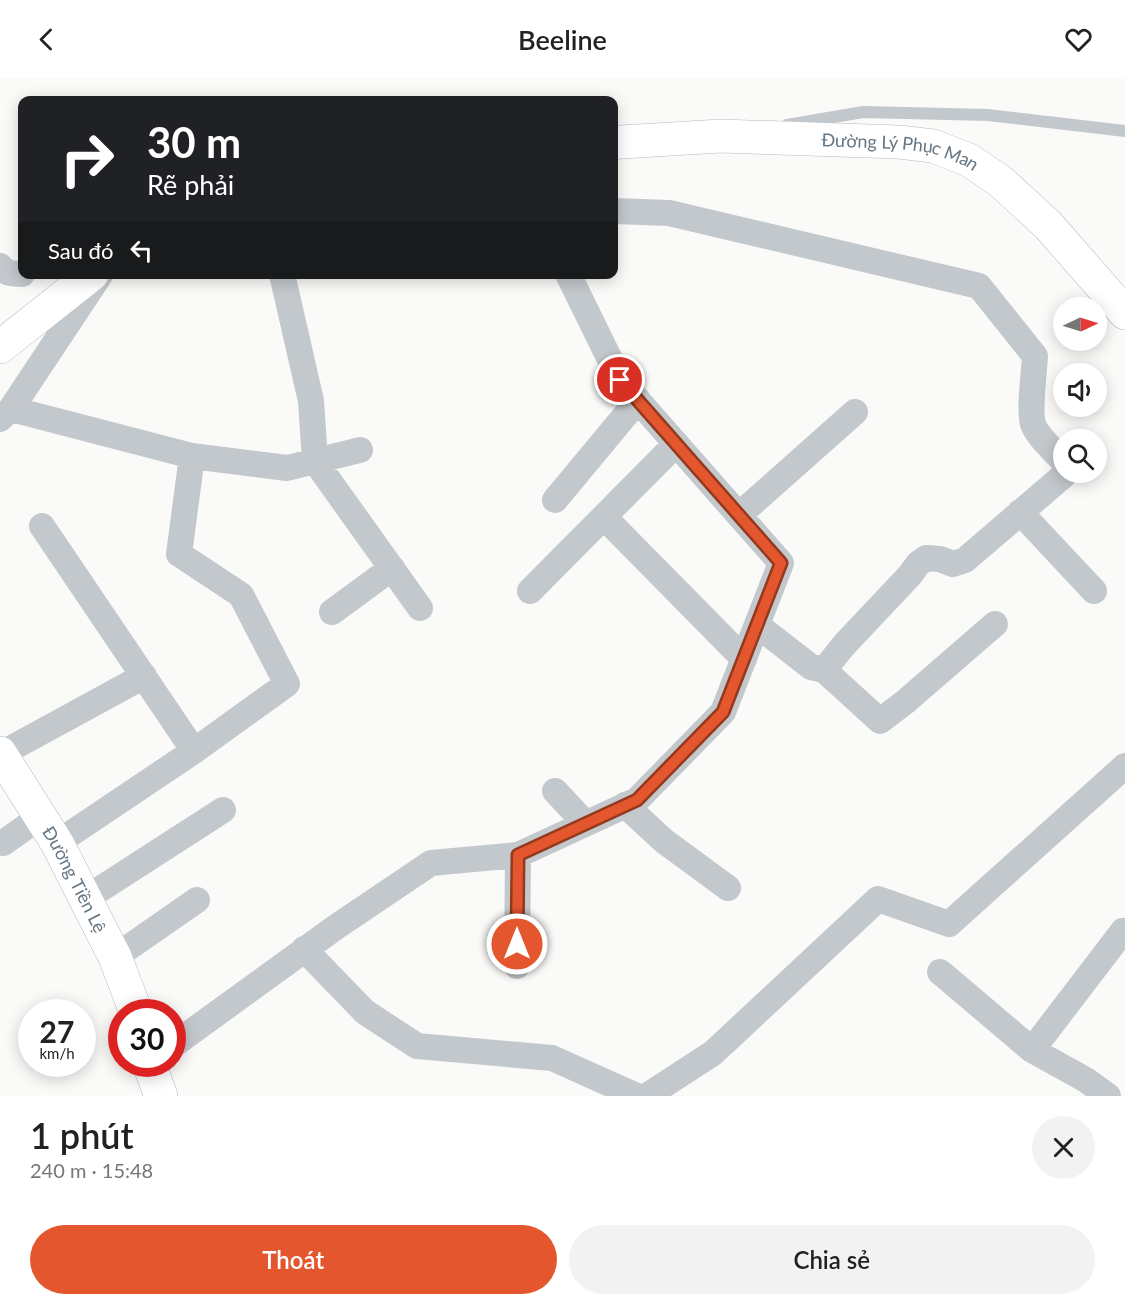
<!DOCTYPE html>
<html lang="vi">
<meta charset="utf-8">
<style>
body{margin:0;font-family:Lato,sans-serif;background:#f2f2f2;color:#222;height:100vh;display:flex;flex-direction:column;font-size:22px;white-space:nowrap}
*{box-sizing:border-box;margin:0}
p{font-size:20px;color:#767676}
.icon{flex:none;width:33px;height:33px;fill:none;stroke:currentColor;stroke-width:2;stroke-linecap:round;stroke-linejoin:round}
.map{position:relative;height:1018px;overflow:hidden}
.drawer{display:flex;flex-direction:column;background:#fff;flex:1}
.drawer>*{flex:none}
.guide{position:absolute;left:18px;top:18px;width:600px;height:183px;border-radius:12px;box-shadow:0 3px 15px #0003;background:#202124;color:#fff;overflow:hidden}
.needle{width:39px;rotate:86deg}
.controls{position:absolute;left:1053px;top:219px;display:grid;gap:12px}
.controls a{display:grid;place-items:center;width:54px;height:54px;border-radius:50%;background:#fff;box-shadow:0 3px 15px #0003;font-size:30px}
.speed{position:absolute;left:18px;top:921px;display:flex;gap:12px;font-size:30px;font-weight:700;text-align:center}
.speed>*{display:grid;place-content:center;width:78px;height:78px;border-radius:50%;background:#fff;box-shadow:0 3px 15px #0003;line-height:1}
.speed small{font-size:15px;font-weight:400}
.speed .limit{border:9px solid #d22;background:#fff;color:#111}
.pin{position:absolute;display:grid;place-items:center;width:51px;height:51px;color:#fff;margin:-26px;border:3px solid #fff;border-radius:50%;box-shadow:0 2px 6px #0007}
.me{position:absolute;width:66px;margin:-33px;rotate:0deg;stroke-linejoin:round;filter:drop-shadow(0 0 4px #0008)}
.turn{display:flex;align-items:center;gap:21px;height:126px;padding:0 30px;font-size:27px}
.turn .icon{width:78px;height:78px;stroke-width:2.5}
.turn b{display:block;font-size:42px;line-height:51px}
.then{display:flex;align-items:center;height:57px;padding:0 30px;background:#0003;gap:12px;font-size:22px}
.round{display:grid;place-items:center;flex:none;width:63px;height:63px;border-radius:32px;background:#f2f2f2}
.overview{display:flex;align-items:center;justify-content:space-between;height:102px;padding:0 30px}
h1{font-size:36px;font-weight:600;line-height:45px}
.cta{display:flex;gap:12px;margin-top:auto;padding:12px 30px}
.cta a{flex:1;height:69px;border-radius:36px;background:#e4572e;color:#fff;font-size:24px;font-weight:600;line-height:69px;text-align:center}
.cta a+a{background:#f2f2f2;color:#222}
header{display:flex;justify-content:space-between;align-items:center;height:78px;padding:0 30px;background:#fff;font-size:27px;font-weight:600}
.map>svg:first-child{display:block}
</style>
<header><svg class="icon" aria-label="back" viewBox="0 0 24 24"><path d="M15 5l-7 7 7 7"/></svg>Beeline<svg class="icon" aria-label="heart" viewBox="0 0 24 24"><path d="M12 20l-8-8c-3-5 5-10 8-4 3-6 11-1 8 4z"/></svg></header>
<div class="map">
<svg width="1125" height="1018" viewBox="0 0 1125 1018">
<rect width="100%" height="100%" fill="#fafaf8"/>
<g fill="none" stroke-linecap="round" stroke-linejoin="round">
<!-- secondary casing -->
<g stroke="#b3babf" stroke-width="34">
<g id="secondary">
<path id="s1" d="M614,65L621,64L721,58L899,64L933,68L969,82L1000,103L1048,147L1125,235"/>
<path d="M0,269L92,196"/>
<path id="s2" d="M0,675L57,765L115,879L136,934"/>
<path d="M149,986L161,1018"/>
</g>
</g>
<!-- lane -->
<path stroke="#c3c8cc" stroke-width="12" d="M787,47L863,34L988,37L1125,53"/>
<!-- street -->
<path stroke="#c3c8cc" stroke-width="26" d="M614,133L669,135L979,208L1035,278C1034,295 1029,332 1033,346C1037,358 1055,374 1064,384
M0,188C5,196 14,196 22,196
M282,196L311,323L315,383L420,530
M11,331L192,378L287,390L360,372
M0,341L11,331L100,197
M555,422L638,322
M1020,434L1094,513
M739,437L855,334
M604,439L744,581
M42,448L194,673
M530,513L676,366
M332,534L392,490
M757,547L811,589L824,592L844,567L910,497L918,486L926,480L940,481L953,486L965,482L1063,398L1064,394
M824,592L880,643L905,624L995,546
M1,676L144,598
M555,713L585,745
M625,727L664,763L728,810
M3,765L40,739
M57,765L194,673L287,606L241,517L179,476L192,378
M85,821L223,732
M304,871L365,934L417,968L552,980L637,1018
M115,879L197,822
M517,888L518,777
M940,894L1032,972L1086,1002L1108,1018
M172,968L336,849L431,785L518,777L637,722L723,634L781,485L620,302L568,196
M1032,972L1123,853L1125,855
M647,1018L713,975L878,821L949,846L1125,688"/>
<!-- secondary -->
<use href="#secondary" stroke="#fff" stroke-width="33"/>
</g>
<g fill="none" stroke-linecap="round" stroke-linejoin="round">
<!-- route casing -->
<g stroke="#94391e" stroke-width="15">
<path id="route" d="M517,866L518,777L637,722L723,634L781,485L620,302"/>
</g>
<!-- route -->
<use href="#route" stroke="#e4572e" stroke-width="10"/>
</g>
<g text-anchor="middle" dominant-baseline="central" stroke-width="6" stroke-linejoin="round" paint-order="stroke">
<!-- street labels -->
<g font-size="18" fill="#657683" stroke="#fff">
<text stroke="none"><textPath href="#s1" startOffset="288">Đường Lý Phục Man</textPath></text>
<text stroke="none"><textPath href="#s2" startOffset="147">Đường Tiền Lệ</textPath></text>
</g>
</g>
</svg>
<div class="controls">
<a><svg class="needle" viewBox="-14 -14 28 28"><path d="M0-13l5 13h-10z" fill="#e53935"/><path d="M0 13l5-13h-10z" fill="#767676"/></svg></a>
<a><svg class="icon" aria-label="sound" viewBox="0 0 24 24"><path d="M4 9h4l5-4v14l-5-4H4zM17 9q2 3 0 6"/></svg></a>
<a><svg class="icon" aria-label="search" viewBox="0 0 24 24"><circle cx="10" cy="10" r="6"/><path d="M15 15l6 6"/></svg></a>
</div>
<div class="speed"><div>27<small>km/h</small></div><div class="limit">30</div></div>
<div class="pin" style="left:620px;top:302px;background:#d93025"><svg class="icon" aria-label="arrive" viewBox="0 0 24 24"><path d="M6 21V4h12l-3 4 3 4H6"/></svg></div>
<svg class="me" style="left:517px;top:866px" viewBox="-20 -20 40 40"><circle r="17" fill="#e4572e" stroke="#fff" stroke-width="3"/><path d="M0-11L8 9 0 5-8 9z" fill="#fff"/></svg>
<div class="guide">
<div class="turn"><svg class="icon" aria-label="right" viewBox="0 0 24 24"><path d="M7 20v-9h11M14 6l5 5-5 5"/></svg><div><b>30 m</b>Rẽ phải</div></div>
<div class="then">Sau đó<svg class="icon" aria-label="left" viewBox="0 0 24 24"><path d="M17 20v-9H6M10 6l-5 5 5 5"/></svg></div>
</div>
</div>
<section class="drawer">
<div class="overview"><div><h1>1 phút</h1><p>240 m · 15:48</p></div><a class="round"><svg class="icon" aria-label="close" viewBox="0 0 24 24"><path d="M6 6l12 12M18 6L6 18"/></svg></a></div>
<div class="cta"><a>Thoát</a><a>Chia sẻ</a></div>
</section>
